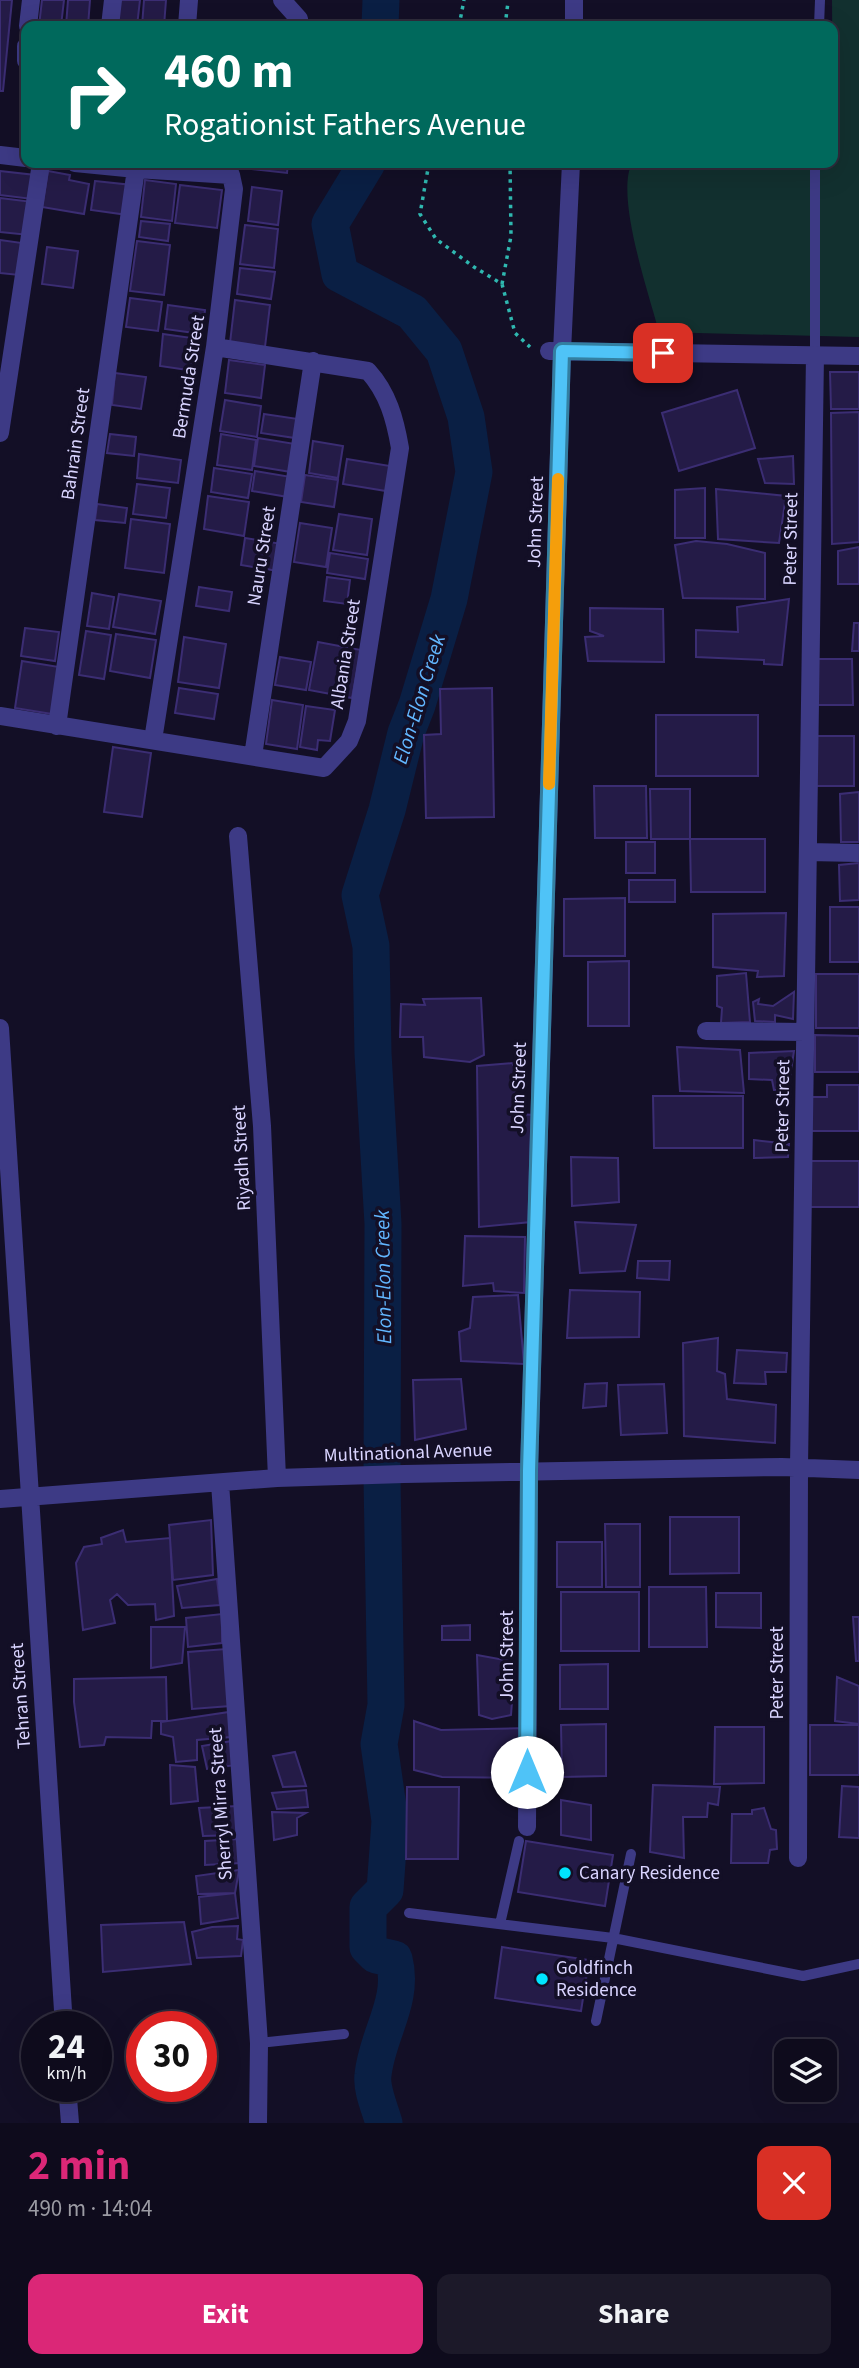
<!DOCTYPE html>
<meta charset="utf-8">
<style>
body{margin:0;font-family:"Source Sans 3",sans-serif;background:#1c1929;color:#f1f3f6;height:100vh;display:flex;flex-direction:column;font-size:26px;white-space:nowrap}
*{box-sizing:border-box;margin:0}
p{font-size:23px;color:#9b9ba3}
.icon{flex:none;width:38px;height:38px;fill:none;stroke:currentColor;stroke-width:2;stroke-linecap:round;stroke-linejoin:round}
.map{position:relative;height:2123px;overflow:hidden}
.sheet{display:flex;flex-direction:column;background:#0e0b1c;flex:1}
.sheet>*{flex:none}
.hud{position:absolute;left:21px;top:21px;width:817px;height:147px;border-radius:14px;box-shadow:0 7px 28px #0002,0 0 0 2px #2e2b3b;background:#00695c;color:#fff;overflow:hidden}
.fabs{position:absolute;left:774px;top:2039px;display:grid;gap:14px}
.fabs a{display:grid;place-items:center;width:63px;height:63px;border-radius:14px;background:#0e0b1c;box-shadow:0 7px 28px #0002,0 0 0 2px #2e2b3b;font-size:35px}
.speed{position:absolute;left:21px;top:2011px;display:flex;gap:14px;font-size:35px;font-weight:700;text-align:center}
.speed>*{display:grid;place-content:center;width:91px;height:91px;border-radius:50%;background:#0e0b1c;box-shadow:0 7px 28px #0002,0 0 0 2px #2e2b3b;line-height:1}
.speed small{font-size:18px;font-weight:400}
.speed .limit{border:10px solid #d22;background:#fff;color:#111}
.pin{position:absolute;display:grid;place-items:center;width:60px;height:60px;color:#fff;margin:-30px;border-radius:14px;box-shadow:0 4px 10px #0006}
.me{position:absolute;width:77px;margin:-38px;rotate:0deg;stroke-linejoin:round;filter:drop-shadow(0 0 5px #0008)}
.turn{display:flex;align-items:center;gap:24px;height:147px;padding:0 28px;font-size:32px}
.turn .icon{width:91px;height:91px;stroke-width:2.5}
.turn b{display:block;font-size:49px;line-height:60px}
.round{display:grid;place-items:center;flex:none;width:74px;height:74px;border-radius:14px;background:#1c1929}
.head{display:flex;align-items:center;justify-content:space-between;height:119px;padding:0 28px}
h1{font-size:42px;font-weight:700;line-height:52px;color:#db2777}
.cta{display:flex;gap:14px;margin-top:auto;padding:14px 28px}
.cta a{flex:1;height:80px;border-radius:14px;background:#db2777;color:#fff;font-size:28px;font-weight:700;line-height:80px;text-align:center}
.cta a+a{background:#1c1929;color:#f1f3f6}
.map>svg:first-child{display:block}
</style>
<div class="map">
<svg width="859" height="2123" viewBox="0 0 859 2123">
<rect width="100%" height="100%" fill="#130f26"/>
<!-- green -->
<path fill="#12302f" d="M832,0H859V337L659,332C649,294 615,196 632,163H833Z"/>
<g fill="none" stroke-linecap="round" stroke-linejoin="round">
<!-- river -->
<path stroke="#0a1f44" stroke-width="37" d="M380,26L381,0
M367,163L330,224L340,274L412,312L444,351L466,417L474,472L449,599L417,705L406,733L387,810L360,895L371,946L373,1053L383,1224L382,1479L386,1705L379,1744L390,1821L385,1890L368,1907V1947L376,1955L394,1959C405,2001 377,2034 373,2075C371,2089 380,2109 384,2123"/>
</g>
<!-- building -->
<path fill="#241b47" stroke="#3b2d73" stroke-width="2" d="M0,0H12L3,91H0Z
M42,0H64L61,26H39Z
M68,0H90L88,26H66Z
M118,0H140L137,26H116Z
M144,0H166L164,26H142Z
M197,163H288L287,173Z
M0,171L35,175L32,199L0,195Z
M48,171L70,175L69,180L89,184L84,214L42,207Z
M145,180L176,184L172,221L141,217Z
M95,181L132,185L128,215L91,210Z
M180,185L222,190L217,228L175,223Z
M252,187L282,191L278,225L248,221Z
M0,198L33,202L29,235L0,232Z
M141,221L170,224L168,241L139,237Z
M245,225L278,229L274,268L240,264Z
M0,240L22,243L19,275L0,273Z
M137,241L170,245L164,295L130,291Z
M47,247L78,251L73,288L42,284Z
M240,268L275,272L271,299L237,294Z
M130,298L162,302L158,331L126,327Z
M235,300L270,305L265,347L230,343Z
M168,305L205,310L202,334L165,329Z
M163,334L199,339L195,371L160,366Z
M229,360L265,365L261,398L225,393Z
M830,372H859V409H831Z
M115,373L146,377L141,409L112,405Z
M737,390L755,448L679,471L662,413Z
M225,400L261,406L257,437L220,431Z
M859,412V542L832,544L831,413Z
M264,414L298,419L295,438L261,433Z
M110,434L136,437L134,456L107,453Z
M221,434L256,440L252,470L217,465Z
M258,438L295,444L291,472L254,466Z
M313,441L343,446L338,478L309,473Z
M139,454L181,460L178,483L137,478Z
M793,456L794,484L765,483L758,459Z
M347,459L390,466L386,491L343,484Z
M214,468L252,474L248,498L211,492Z
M255,471L291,477L288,497L252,491Z
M305,475L338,480L334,507L301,502Z
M137,484L170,488L166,518L133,514Z
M705,488V538H675V490Z
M716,489L786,496L779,543L718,539Z
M208,496L249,502L244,536L204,529Z
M97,504L127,508L125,523L95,520Z
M339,514L372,519L367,555L333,550Z
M131,519L170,524L164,573L125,568Z
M300,523L332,528L326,567L294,562Z
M245,538L282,544L278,571L241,565Z
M696,541L727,544L765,553V599L683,598L675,545Z
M859,547V584H838V551Z
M330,553L368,559L365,579L327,573Z
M327,577L350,580L347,604L324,601Z
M199,587L232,592L229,611L196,606Z
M92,593L114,597L109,629L87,626Z
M119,594L161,601L155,634L113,627Z
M789,599L782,665L764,664V660L696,657V630L738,632L737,607Z
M590,608L663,609L664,662L588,661L585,637L604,636L590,631Z
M854,623H859V651H852Z
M25,628L59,632L55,661L21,656Z
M86,631L111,635L104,679L79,675Z
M116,634L156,640L150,678L110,671Z
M184,637L226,644L219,688L178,682Z
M318,642L361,650L352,698L309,690Z
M280,657L311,662L306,690L275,685Z
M817,659H852L853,705H818Z
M22,661L59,667L52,714L15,708Z
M179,688L218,694L214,719L175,713Z
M492,688L494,817L426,818L424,735L441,734L440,689Z
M272,700L303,705L297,749L266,744Z
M306,706L335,710L330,741L318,740L317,750L300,747Z
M656,715H758V776H656Z
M814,736H854V786H814Z
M113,747L151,753L142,817L104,812Z
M594,786H646L647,838H595Z
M650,789H690V839H651Z
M859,792V842H841L840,794Z
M690,839H765V892H691Z
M626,842H655V873H626Z
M859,863V900L840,901L839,865Z
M629,880H675V902H629Z
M625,898V956H564V899Z
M830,907H859V962H830Z
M786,913L784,976L757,977L758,971L713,967V914Z
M629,961V1026H588V962Z
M746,973L750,1022L721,1023L722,1008L717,1006V976Z
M816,974H859V1028H816Z
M794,992L793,1019L775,1015V1022L755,1021L753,1002L759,999L758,1004L773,1006Z
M481,998L484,1055L470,1062L424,1057L423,1037H400L401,1004L425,1005L423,999Z
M815,1035L859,1036V1072H815Z
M677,1047L740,1050L744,1093L680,1091Z
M794,1051L788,1090H774L772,1080L749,1079V1053Z
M513,1063L516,1114L535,1115L531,1222L479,1227L477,1066Z
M827,1085H859V1131H810V1097H827Z
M653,1096H743V1148H654Z
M754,1140L789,1144L788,1157L754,1158Z
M571,1157L618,1158L619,1202L572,1206Z
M810,1161H859V1207H810Z
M575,1222L636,1225L625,1271L580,1273Z
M465,1236L525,1237L524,1293L494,1291L493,1283L463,1286Z
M638,1261H670L669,1280L637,1278Z
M570,1290L640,1292L639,1337L567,1338Z
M518,1295L524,1364L461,1361L459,1332L470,1328L473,1297Z
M718,1338L717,1371L725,1374L727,1399L776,1405L775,1443L684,1436L683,1343Z
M737,1350L787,1353L786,1372H765L766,1384L734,1383Z
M461,1379L466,1429L415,1440L413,1380Z
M607,1383L606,1406L583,1408L585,1384Z
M664,1384L667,1433L621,1435L618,1385Z
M670,1517H739V1573L670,1574Z
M211,1520L213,1575L173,1580L169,1525Z
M605,1524H640V1587H606Z
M123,1530L126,1542L170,1538L174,1616L156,1620L155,1604L128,1605L117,1594L110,1600L115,1623L83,1630L76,1563L84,1547L102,1544L101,1538Z
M557,1542H602V1587H557Z
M217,1579L220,1605L182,1608L177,1586Z
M649,1587H706L707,1647H649Z
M561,1592H639V1651H561Z
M716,1593H761V1628L716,1627Z
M222,1614V1643L188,1647L186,1618Z
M853,1617H859V1661H856Z
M470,1625V1640H442V1626Z
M151,1627H185L182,1663L151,1668Z
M226,1649L230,1706L192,1709L188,1652Z
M477,1655L515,1662L511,1715L492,1719L479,1715Z
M608,1664V1709H560V1665Z
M166,1677L167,1721H152L151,1738L106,1737L104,1745L80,1747L74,1702V1679Z
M837,1677L859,1686V1724L835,1721Z
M229,1712L231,1737L197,1740V1760L176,1762L173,1737L161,1734V1722Z
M414,1721L441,1730L526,1728L524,1778L442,1777L414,1770Z
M606,1724V1776L562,1777L561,1725Z
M810,1725H859V1775H810Z
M715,1727H764V1783L714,1784Z
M232,1741L236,1765L207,1769L202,1746Z
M295,1752L306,1786L283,1787L273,1756Z
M170,1765L195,1767L198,1801L171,1804Z
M653,1785L720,1787L718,1805L708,1803L707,1817H683L684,1858L650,1852Z
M842,1786L859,1787V1838L839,1837Z
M407,1787H459L458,1859H406Z
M306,1790L308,1807L277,1809L272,1793Z
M561,1800L591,1805V1840L561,1835Z
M237,1806L238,1835L203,1836L199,1808Z
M764,1808L771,1829L776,1830L777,1849L770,1850L768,1863H731L732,1814H752V1810Z
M272,1812L306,1813L297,1818V1835L274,1840Z
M239,1839L241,1863L205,1865V1841Z
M526,1841L613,1855L605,1906L518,1892Z
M239,1870L235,1893L198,1894L196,1876Z
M235,1893L238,1918L201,1924L199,1897Z
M184,1922L191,1964L103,1972L101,1925Z
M238,1926L237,1939L243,1940L241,1956L197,1958L192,1932L212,1927Z
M502,1947L589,1960L581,2011L495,1998Z"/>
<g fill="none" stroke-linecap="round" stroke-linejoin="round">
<!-- path -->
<path stroke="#2fb8b0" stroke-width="3.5" stroke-dasharray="3.5 5" stroke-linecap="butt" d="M459,26L464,0
M505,26L508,2
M429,163L420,214L436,239L474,267L502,284L515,333L530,347
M502,284L511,236L510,163"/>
<!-- lane -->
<path stroke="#3d3a85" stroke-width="10" d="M819,26L820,0
M815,355V163
M409,1913L613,1938L803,1976L859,1964
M500,1924L519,1841
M596,2021L631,1854
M259,2043L344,2034"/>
<!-- street -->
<path stroke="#3d3a85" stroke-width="18" d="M282,0L299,19L300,26
M28,26L31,0
M110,26L113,0
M187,26L189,0
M574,26V0
M26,46V61
M0,155L26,158
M75,163L136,169L231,175L234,189L215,347L153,740
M549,351L859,356
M0,433L41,163
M0,716L324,768L349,741L357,721L400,448C395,419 388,393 368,371L215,347
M57,726L136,169
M253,756L313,361
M238,836L262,1126L277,1478
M808,852L859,853
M0,1028L64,2026
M706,1031L805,1032
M220,1483L259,2043L258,2123
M0,1499L277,1478L404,1474L782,1467L859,1470
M527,1827L529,1471L562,351L571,163
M798,1858L799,1467L815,355
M67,2086L70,2123"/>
</g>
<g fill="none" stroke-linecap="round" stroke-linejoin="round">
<!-- route casing -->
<g stroke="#337fa1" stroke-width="18">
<path id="route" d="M527,1772L529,1471L562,351L663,353"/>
</g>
<!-- route -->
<use href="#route" stroke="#4fc3f7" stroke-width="12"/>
<!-- slow -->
<path stroke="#f59e0b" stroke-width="12" d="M549,784L558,479"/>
</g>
<!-- markers -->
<g fill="#00e5ff" stroke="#130f26" stroke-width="2.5">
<circle cx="565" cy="1873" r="7"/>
<circle cx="542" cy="1979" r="7"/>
</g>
<g text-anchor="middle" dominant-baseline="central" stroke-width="7" stroke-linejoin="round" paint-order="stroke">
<!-- street labels -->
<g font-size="19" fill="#d9d4ff" stroke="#130f26">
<text transform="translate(189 377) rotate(-81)">Bermuda Street</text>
<text transform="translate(76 444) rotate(-82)">Bahrain Street</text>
<text transform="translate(536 522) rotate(-88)">John Street</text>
<text transform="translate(791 539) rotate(-89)">Peter Street</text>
<text transform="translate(262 556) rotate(-81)">Nauru Street</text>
<text transform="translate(346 654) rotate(-81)">Albania Street</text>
<text transform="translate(519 1088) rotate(-88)">John Street</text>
<text transform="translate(783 1106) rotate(-89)">Peter Street</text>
<text transform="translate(242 1158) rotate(-93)">Riyadh Street</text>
<text transform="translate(408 1453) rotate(-2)">Multinational Avenue</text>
<text transform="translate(507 1656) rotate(-90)">John Street</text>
<text transform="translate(777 1673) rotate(-90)">Peter Street</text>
<text transform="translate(21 1696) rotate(-94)">Tehran Street</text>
<text transform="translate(221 1804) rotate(-94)">Sherryl Mirra Street</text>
</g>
<!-- poi labels -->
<g font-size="19" fill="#d9d4ff" stroke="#130f26" text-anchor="start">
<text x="579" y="1873">Canary Residence</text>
<text x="556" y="1968">Goldfinch<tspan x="556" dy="22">Residence</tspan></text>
</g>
<!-- water labels -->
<g font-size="21" font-style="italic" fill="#62b6ff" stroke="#130f26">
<text transform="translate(419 699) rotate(-73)">Elon-Elon Creek</text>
<text transform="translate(383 1277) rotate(-91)">Elon-Elon Creek</text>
</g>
</g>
</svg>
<div class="fabs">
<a><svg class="icon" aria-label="layers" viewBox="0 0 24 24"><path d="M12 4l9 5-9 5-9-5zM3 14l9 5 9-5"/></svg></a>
</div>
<div class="speed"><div>24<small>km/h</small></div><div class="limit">30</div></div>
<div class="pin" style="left:663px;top:353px;background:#d93025"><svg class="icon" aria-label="arrive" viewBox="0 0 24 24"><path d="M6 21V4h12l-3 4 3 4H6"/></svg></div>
<svg class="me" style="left:527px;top:1772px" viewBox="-20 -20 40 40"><circle r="19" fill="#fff"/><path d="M0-13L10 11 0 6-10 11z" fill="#4fc3f7"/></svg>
<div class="hud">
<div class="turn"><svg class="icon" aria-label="right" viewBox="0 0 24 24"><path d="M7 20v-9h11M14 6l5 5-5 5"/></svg><div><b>460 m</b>Rogationist Fathers Avenue</div></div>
</div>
</div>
<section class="sheet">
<div class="head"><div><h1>2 min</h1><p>490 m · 14:04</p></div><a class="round" style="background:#d93025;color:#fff"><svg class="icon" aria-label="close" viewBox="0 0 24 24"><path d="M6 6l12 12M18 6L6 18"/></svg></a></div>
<div class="cta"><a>Exit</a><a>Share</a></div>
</section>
